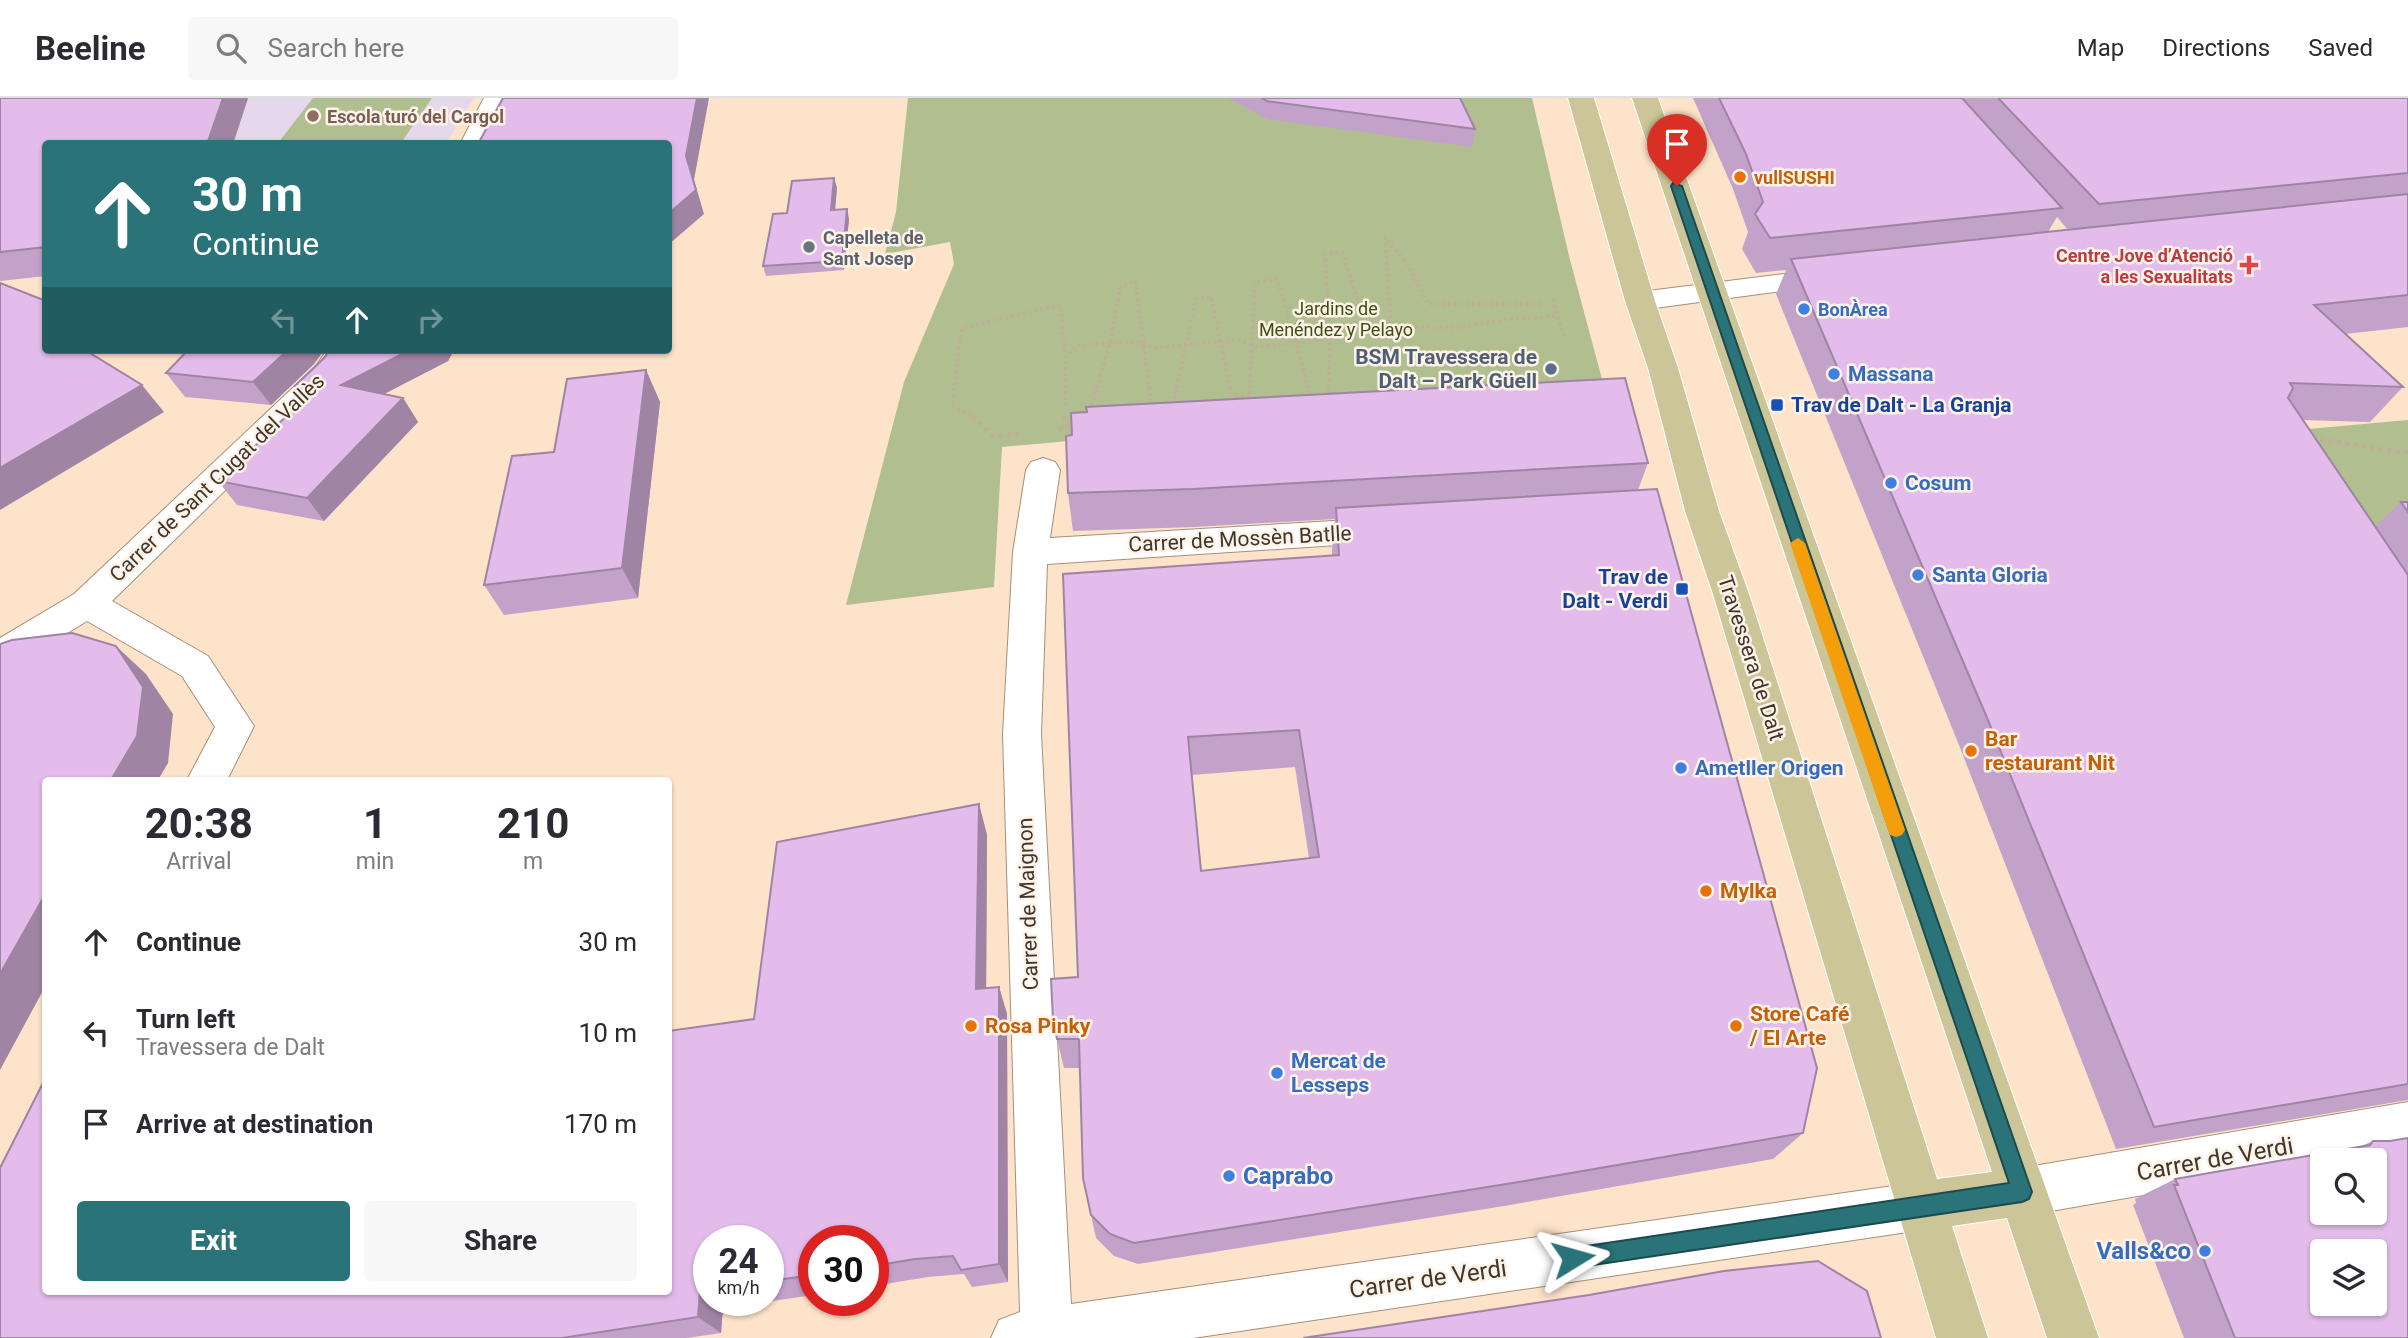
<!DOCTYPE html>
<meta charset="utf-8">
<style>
body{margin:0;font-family:Roboto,sans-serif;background:#f7f7f7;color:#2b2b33;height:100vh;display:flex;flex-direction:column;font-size:26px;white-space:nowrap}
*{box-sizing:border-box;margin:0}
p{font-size:23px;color:#7c7c81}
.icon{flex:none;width:38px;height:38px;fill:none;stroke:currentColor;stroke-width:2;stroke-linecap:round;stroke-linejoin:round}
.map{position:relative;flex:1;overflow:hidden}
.drawer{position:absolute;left:42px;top:679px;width:630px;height:518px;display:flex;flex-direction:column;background:#fff;border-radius:7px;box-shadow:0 2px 5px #0004}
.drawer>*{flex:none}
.guide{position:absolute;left:42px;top:42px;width:630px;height:214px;border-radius:7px;box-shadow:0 2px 5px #0004;background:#2a7479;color:#fff;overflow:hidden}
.controls{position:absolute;left:2310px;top:1050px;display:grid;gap:14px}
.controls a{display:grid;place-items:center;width:77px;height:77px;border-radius:7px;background:#fff;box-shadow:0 2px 5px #0004;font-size:35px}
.speed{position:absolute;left:693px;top:1127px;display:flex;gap:14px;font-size:35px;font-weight:700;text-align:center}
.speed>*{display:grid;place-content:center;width:91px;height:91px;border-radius:50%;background:#fff;box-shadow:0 2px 5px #0004;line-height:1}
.speed small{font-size:18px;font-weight:400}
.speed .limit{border:10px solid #d22;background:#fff;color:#111}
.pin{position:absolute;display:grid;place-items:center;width:60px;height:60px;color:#fff;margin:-72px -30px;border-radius:50% 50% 50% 0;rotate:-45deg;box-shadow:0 0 7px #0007}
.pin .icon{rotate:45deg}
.me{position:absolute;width:77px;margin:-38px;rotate:82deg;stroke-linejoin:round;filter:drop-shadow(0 0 5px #0008)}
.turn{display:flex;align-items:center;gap:24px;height:147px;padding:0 35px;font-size:32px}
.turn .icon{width:91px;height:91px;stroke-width:2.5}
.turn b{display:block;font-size:49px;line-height:60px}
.lanes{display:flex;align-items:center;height:66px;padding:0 35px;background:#0003;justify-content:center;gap:35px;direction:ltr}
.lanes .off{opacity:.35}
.eta{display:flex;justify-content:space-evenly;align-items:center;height:119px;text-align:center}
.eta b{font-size:42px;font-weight:700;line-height:49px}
.action{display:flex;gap:14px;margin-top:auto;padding:14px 35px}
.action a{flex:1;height:80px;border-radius:7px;background:#2a7479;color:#fff;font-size:28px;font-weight:700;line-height:80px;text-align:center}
.action a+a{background:#f7f7f7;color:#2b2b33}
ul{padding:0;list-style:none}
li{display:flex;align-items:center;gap:21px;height:91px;padding:0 35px}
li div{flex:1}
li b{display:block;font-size:26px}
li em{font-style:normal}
header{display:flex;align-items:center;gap:42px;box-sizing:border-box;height:98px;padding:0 35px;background:#fff;border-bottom:2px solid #e1e1e2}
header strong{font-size:33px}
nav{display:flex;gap:38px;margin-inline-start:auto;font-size:24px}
.search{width:490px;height:63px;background:#f7f7f7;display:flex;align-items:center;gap:18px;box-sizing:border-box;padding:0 24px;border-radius:7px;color:#7c7c81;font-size:26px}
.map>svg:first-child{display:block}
</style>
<header>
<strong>Beeline</strong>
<div class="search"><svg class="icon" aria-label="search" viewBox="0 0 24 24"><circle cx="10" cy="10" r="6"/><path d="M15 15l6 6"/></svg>Search here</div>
<nav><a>Map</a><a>Directions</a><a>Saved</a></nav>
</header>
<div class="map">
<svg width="2408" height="1240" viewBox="0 0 2408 1240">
<rect width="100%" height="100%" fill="#fde3ca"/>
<!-- education -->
<path fill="#e5d8ec" d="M239,0H474L446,45L84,46Z"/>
<!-- green -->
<path fill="#b0be90" d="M313,0H432L401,45H278Z
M908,0H1532L1569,158L1610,311L1092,341L1002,349L994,489L846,507L904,284L954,166L950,144L885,156L896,114Z
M2408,322V437L2345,439L2276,334Z"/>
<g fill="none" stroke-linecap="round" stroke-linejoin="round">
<!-- pedestrian casing -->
<g stroke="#a78f78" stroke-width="2">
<path id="pedestrian" d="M1043,360L1055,364L1060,372L1050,440L1384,420L1396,423L1401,432L1396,441L1384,444L1047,466L1041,636L1036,647L1022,652L1008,647L1003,636L1013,454L1026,372L1031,364Z"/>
</g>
<!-- minor casing -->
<g stroke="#a78f78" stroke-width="2">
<path id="minor" d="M484,0H510L486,46H460Z
M1832,170L1842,173L1847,179L1842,185L1640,212L1630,209L1625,203L1630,197L1640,194Z
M327,252H358L338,282L112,503L208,558L254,628L227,682H187L215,629L182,578L87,523L13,568L0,573V540L74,496L316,268Z
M1022,620L1036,625L1041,636L1071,1206L1921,1084L1938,1091L1945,1108L1938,1125L1921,1132L1193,1240H991L999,1222L1020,1214L1003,636L1008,625Z
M2408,1004V1050L2341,1062H2322V1066L2022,1118L2005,1111L1998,1094L2005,1077L2022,1070Z"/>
</g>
<!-- primary casing -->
<g stroke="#fff" stroke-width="2">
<path id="primary" d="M1568,0H1594L1655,203L1678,270L1719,413L1749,496L1937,1081L1992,1074L1632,0H1658L2099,1240H2047L2007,1120L1952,1128L1988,1240H1936L1713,496L1685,413L1648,270L1625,203Z"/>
</g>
<!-- path-far1 -->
<path stroke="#c2ad98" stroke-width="3.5" stroke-dasharray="2.5 3.5" stroke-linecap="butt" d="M1391,229L1457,230L1495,223L1557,218L1565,239
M1328,301L1330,234L1325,156L1342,154L1366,229
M1173,307L1196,201L1211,198L1231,296L1249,300L1255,185L1277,180L1311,298L1314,299
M1090,313L1110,245L1120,190L1135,182L1152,310
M976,320L952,308L962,230L1061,207L1065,260
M1065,320V260L1078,247L1137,244L1154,250L1238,242L1258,249L1321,242L1336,229H1391L1385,140L1407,165L1428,206H1544"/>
<!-- path -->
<path stroke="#c2ad98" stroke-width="4.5" stroke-dasharray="3.5 5" stroke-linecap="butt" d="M973,318L993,338L1019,336
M1064,330L1065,318
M1059,332L1076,324
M2312,340L2408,355"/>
<!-- pedestrian -->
<use href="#pedestrian" fill="#fff" fill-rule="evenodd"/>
<!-- minor -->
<use href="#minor" fill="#fff" fill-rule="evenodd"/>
<!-- primary -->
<use href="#primary" fill="#cbc598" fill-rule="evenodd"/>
<!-- path-bridge -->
<path stroke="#c2ad98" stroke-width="3.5" stroke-dasharray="2.5 3.5" stroke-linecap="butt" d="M1553,201L1557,218"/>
</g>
<!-- wall -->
<path fill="#c3a2ca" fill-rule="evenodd" d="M0,0H248L233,46H46V178L0,183Z
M1228,0H1460L1475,31L1472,49L1267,21Z
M1693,0H2408V229L2345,236L2403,289L2370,324L2302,322L2375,429L2401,404H2408V1002L2116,1051L1959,647L1776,196L1786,172L1756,175L1742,151L1748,134L1733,91ZM2057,119L2068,132L2048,134Z
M834,80L837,90L835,112L849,121L844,172L766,178L763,168Z
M188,252H324L314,266L271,307L185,299L166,275Z
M330,252H454L448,263L384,296L403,300L418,324L324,423L237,407L218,383L305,301L295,288L324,260Z
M646,272L660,304L638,500L504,517L484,487Z
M1648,365L1638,392L1803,1035L1773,1061L1504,1108L1138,1166L1114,1158L1096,1140L1091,1117L1080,970H1064L1057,941L1078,879L1063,476L1332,458V451L1335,421L1194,429L1073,433L1068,395ZM1295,669L1309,760L1201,773L1192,677Z
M979,706L987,737L986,890L999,889L1007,916L1008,1184L972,1189L964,1176L928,1179L873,1188V1143H814V1197L723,1210L721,1235L687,1240H0L668,1194L754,921ZM709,1143H768V1202H709Z
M2373,1043H2390L2408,1240H2184L2133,1107L2136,1105L2135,1101L2175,1081L2359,1049Z"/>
<!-- shaded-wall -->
<path fill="#9f84a4" d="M223,0H248L233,46H207Z
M697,0H709L694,82L704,116L668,147V116L686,58Z
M834,80L837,90L834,122L831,112Z
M847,111L849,121L844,172L842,163Z
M288,252H324L314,266L271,307L253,284Z
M410,252H454L448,263L357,310L341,287Z
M646,272L660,304L638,500L622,470Z
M142,287L164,314L0,412V370Z
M403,300L418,324L324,423L307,400Z
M116,548L146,576L173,616L168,665L158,682H111Z
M979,706L987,737L986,918L976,891Z
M46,795V887L0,972V876Z
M999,889L1007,916L1008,1184L999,1166Z
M700,1193L709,1200V1202H712L723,1210L721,1235L698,1219Z"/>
<!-- building -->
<path fill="#e3bceb" stroke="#9f84a4" stroke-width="2" fill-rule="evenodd" d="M0,0H223L207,46H46V149L0,154Z
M503,0H697L686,58L696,92L668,116V46H478Z
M1262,0H1460L1475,31L1267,3Z
M1719,0H1962L2062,110L1770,140L1755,116L1763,104L1746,56Z
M1998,0H2408V75L2099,106Z
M834,80L831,112L847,111L842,163L763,168L773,116L787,115L792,83Z
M2408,96V197L2314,207L2403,289L2290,285L2293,290L2288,300L2408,477V986L2154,1029L1985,615L1791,161Z
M0,185L46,203V252H85L142,287L0,370Z
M188,252H288L253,284L166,275Z
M330,252H410L341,287L403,300L307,400L218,383L316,290L295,288L324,260Z
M646,272L622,470L484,487L512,358L554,354L567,281Z
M1625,280L1648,365L1193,391L1068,395L1066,338L1072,337L1071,315L1087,314L1086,309Z
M1657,391L1817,970L1803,1035L1519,1084L1134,1145L1110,1136L1091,1117L1083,1080L1079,941H1057L1053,922L1051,881L1078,879L1063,476L1339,457L1336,410ZM1299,632L1319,759L1201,773L1188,639Z
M2401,404H2408V414Z
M72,535L116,548L143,589L137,638L111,682H46V795L0,876V546L12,542Z
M979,706L976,891L999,889V1166L961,1172L953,1158L915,1161L873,1168V1143H814V1177L768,1183V1143H709V1192L700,1193L698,1219L562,1240H0V1070L46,979V1194H668V933L754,921L777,744Z
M2408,1040V1240H2235L2174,1087H2178L2175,1081L2370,1047L2373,1043H2390ZM2322,1062H2375V1115H2322ZM2322,1153H2375V1206H2322Z
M1818,1163L1867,1193L1881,1240H1303L1589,1197L1724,1173Z"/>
<!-- route -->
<path fill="#2a7479" stroke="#1b4b4f" stroke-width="2" d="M1673,85L1682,88L2032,1094L2029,1101L2022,1104L1573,1170L1566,1167L1563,1160L1566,1153L1573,1150L2009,1085L1671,88Z"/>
<!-- slow -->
<path fill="#f59e0b" d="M1798,440L1805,445L1905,732L1902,737L1896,739L1890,737L1888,732L1790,445Z"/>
<!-- markers -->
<circle fill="#8d6e63" stroke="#fef3e9" stroke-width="2.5" cx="313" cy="18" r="7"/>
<g fill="#e8710a" stroke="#fef3e9" stroke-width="2.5">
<circle cx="1740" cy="79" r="7"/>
<circle cx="1971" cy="653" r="7"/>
<circle cx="1706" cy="793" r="7"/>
<circle cx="971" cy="928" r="7"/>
<circle cx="1736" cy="928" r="7"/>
</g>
<circle fill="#6b7280" stroke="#fef3e9" stroke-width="2.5" cx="809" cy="149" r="7"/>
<path fill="#e0444e" stroke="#fef3e9" stroke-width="2.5" d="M2245.5 156.5h7v7h7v7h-7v7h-7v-7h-7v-7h7z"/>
<g fill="#3f7fe0" stroke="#fef3e9" stroke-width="2.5">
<circle cx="1804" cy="211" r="7"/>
<circle cx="1834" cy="276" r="7"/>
<circle cx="1891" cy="385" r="7"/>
<circle cx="1918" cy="477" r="7"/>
<circle cx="1681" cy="670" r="7"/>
<circle cx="1277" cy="975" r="7"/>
<circle cx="1229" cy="1078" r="7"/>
<circle cx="2205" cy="1153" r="7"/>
</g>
<circle fill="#5c6f8a" stroke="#fef3e9" stroke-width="2.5" cx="1551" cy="271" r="7"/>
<g fill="#1a4fb4" stroke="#fef3e9" stroke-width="2.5">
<rect x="1770" y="300" width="14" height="14" rx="3.5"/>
<rect x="1675" y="484" width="14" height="14" rx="3.5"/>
</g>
<g text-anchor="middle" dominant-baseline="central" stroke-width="5" stroke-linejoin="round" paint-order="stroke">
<!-- far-education labels -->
<g font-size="18" font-weight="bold" fill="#785e54" stroke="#fef3e9" text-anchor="start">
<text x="327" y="18">Escola turó del Cargol</text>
</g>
<!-- far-food labels -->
<g font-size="18" font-weight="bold" fill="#c56008" stroke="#fef3e9" text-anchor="start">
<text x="1754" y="79">vullSUSHI</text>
</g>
<!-- far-worship labels -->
<g font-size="18" font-weight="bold" fill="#5b616d" stroke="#fef3e9" text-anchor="start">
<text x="823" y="139">Capelleta de<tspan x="823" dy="21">Sant Josep</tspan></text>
</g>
<!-- far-health labels -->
<g font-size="18" font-weight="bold" fill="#be3a42" stroke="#fef3e9" text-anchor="end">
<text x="2233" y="157">Centre Jove d’Atenció<tspan x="2233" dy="21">a les Sexualitats</tspan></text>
</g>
<!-- far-park labels -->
<g font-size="18" fill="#415012" stroke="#fef3e9">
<text x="1336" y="210">Jardins de<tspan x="1336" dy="21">Menéndez y Pelayo</tspan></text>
</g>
<!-- far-shop labels -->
<g font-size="18" font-weight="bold" fill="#366cbe" stroke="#fef3e9" text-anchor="start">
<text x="1818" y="211">BonÀrea</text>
</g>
<!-- service labels -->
<g font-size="21" font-weight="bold" fill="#4e5e75" stroke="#fef3e9" text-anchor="end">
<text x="1537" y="259">BSM Travessera de<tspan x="1537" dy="24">Dalt – Park Güell</tspan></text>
</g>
<!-- shop labels -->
<g font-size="21" font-weight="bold" fill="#366cbe" stroke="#fef3e9" text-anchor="start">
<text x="1848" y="276">Massana</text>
<text x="1905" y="385">Cosum</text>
<text x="1932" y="477">Santa Gloria</text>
<text x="1695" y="670">Ametller Origen</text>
<text x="1291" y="963">Mercat de<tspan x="1291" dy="24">Lesseps</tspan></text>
</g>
<!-- transit labels -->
<g font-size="21" font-weight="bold" fill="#164399" stroke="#fef3e9" text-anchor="start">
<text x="1791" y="307">Trav de Dalt - La Granja</text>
<text x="1668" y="479" text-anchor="end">Trav de<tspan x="1668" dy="24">Dalt - Verdi</tspan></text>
</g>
<!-- street labels -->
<g font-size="21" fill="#40362c" stroke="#fef3e9">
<text transform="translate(217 380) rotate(-44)">Carrer de Sant Cugat del Vallès</text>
<text transform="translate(1240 441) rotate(-3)">Carrer de Mossèn Batlle</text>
<text transform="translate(1751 560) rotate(72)">Travessera de Dalt</text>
<text transform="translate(1028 806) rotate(-92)">Carrer de Maignon</text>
</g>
<!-- food labels -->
<g font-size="21" font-weight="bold" fill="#c56008" stroke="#fef3e9" text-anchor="start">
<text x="1985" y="641">Bar<tspan x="1985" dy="24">restaurant Nit</tspan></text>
<text x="1720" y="793">Mylka</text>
<text x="1750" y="916">Store Café<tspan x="1750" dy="24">/ El Arte</tspan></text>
<text x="985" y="928">Rosa Pinky</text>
</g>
<!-- near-street labels -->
<g font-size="24" fill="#40362c" stroke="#fef3e9">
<text transform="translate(2215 1061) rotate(-10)">Carrer de Verdi</text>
<text transform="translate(1428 1181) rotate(-8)">Carrer de Verdi</text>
</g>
<!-- near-shop labels -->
<g font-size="24" font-weight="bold" fill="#366cbe" stroke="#fef3e9" text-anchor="start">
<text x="1243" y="1078">Caprabo</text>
<text x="2191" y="1153" text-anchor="end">Valls&amp;co</text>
</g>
</g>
</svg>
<div class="controls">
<a><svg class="icon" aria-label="search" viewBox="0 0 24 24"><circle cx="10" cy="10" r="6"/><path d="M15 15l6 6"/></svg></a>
<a><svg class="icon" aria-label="layers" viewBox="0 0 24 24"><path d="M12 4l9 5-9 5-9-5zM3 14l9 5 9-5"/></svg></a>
</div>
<div class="speed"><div>24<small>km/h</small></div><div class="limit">30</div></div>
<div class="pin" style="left:1677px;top:88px;background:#d93025"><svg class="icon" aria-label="arrive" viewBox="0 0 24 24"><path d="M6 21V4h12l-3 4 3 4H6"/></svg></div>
<svg class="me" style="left:1573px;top:1160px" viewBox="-20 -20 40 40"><path d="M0-17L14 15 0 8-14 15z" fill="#2a7479" stroke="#fff" stroke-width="4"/></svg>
<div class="guide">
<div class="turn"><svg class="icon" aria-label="ahead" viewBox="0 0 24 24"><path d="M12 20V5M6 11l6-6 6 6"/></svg><div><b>30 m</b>Continue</div></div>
<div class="lanes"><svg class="icon off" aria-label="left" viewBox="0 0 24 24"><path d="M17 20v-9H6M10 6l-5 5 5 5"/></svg><svg class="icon" aria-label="ahead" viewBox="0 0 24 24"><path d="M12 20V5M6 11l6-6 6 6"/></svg><svg class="icon off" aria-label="right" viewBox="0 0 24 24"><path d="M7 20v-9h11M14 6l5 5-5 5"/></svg></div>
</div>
<section class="drawer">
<div class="eta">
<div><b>20:38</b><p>Arrival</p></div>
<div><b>1</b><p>min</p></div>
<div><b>210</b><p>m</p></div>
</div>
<ul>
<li><svg class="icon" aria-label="ahead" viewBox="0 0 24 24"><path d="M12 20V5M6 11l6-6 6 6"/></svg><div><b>Continue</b></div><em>30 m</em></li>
<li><svg class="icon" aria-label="left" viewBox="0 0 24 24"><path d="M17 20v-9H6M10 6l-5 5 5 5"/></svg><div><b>Turn left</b><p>Travessera de Dalt</p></div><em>10 m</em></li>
<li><svg class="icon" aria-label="arrive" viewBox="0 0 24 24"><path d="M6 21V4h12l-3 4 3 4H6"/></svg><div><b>Arrive at destination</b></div><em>170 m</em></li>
</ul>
<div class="action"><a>Exit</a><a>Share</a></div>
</section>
</div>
